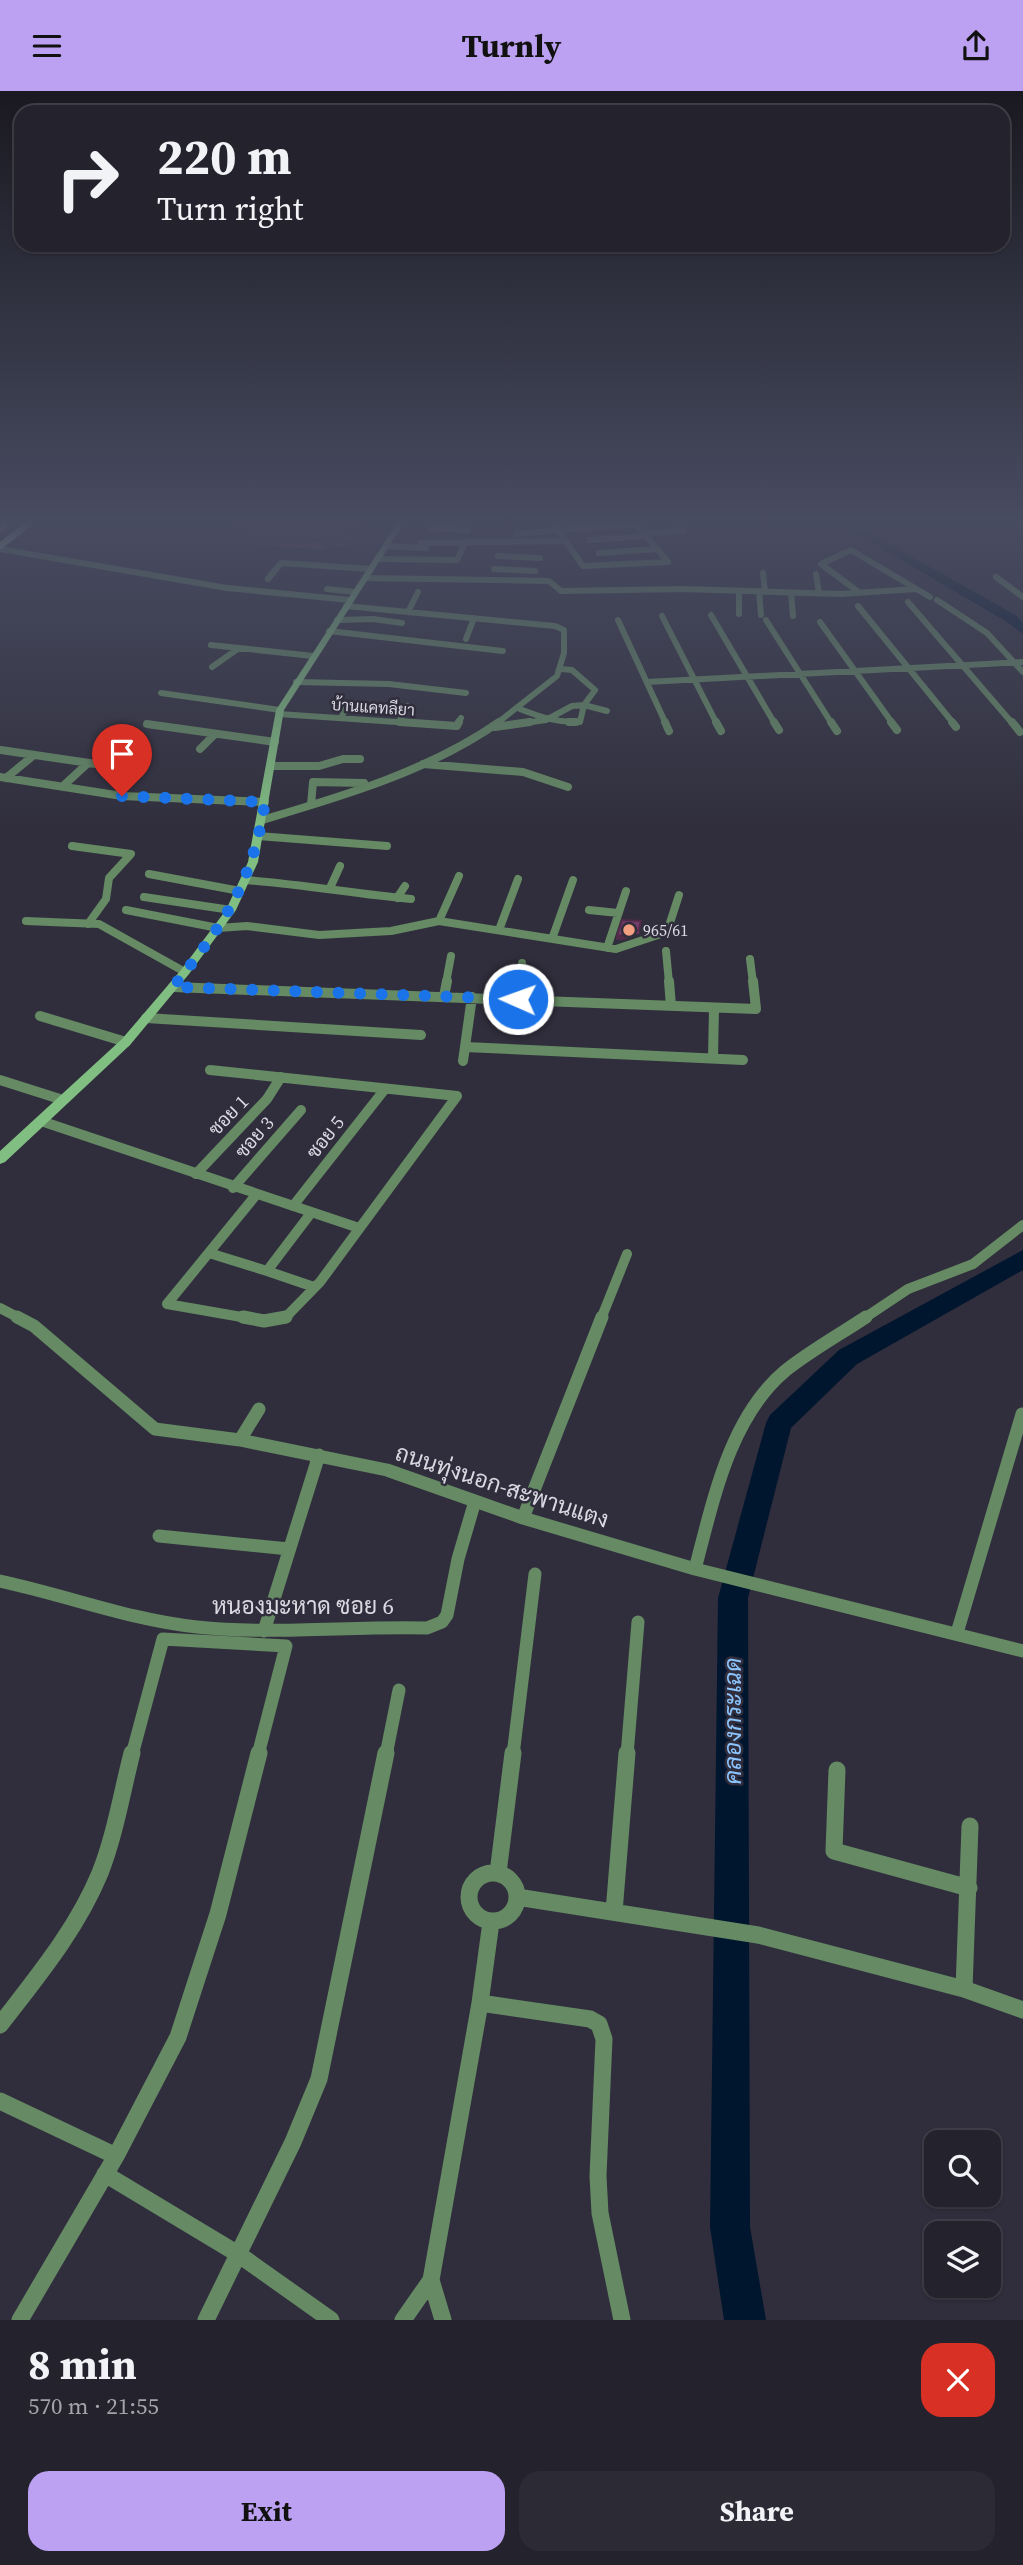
<!DOCTYPE html>
<meta charset="utf-8">
<style>
body{margin:0;font-family:"Source Serif 4",Sarabun,serif;background:#2c2a35;color:#f1f3f6;height:100vh;display:flex;flex-direction:column;font-size:26px;white-space:nowrap}
*{box-sizing:border-box;margin:0}
p{font-size:23px;color:#a3a4aa}
.icon{flex:none;width:38px;height:38px;fill:none;stroke:currentColor;stroke-width:2;stroke-linecap:round;stroke-linejoin:round}
.map{position:relative;height:2229px;overflow:hidden}
.panel{display:flex;flex-direction:column;background:#24222d;flex:1}
.panel>*{flex:none}
.hud{position:absolute;left:14px;top:14px;width:996px;height:147px;border-radius:21px;box-shadow:0 2px 5px #0004,0 0 0 2px #413f49;background:#24222d;color:#f1f3f6;overflow:hidden}
.controls{position:absolute;left:924px;top:2039px;display:grid;gap:14px}
.controls a{display:grid;place-items:center;width:77px;height:77px;border-radius:14px;background:#24222d;box-shadow:0 2px 5px #0004,0 0 0 2px #413f49;font-size:35px}
.pin{position:absolute;display:grid;place-items:center;width:60px;height:60px;color:#fff;margin:-72px -30px;border-radius:50% 50% 50% 0;rotate:-45deg;box-shadow:0 0 7px #0007}
.pin .icon{rotate:45deg}
.me{position:absolute;width:77px;margin:-38px;rotate:272deg;stroke-linejoin:round;filter:drop-shadow(0 0 5px #0008)}
.turn{display:flex;align-items:center;gap:24px;height:147px;padding:0 28px;font-size:32px}
.turn .icon{width:91px;height:91px;stroke-width:2.5}
.turn b{display:block;font-size:49px;line-height:60px}
.round{display:grid;place-items:center;flex:none;width:74px;height:74px;border-radius:21px;background:#2c2a35}
.head{display:flex;align-items:center;justify-content:space-between;height:119px;padding:0 28px}
h1{font-size:42px;font-weight:700;line-height:52px}
.button{display:flex;gap:14px;margin-top:auto;padding:14px 28px}
.button a{flex:1;height:80px;border-radius:21px;background:#bca0f2;color:#111;font-size:28px;font-weight:700;line-height:80px;text-align:center}
.button a+a{background:#2c2a35;color:#f1f3f6}
header{display:flex;justify-content:space-between;align-items:center;height:91px;padding:0 28px;background:#bca0f2;color:#111;font-size:32px;font-weight:700}
.map>svg:first-child{display:block}
</style>
<header><svg class="icon" aria-label="menu" viewBox="0 0 24 24"><path d="M4 6h16M4 12h16M4 18h16"/></svg>Turnly<svg class="icon" aria-label="share" viewBox="0 0 24 24"><path d="M12 15V3M7 8l5-5 5 5M5 13v7h14v-7"/></svg></header>
<div class="map">
<svg width="1023" height="2229" viewBox="0 0 1023 2229">
<rect width="100%" height="100%" fill="#302e3c"/>
<g fill="none" stroke-linecap="round" stroke-linejoin="round">
<!-- river -->
<path fill="#00162e" fill-rule="evenodd" d="M838,432H852L1017,525L1023,532V543L1007,531Z
M1023,1159V1179L857,1273L791,1337L748,1507L750,2136L766,2229H724L710,2136L718,1507L766,1332L770,1324L839,1259Z"/>
<!-- street-far4 -->
<path stroke="#658a64" stroke-width="6" d="M553,432L583,475L668,471L635,432
M430,437L468,439
M516,443L636,433
M644,443L683,439
M590,449L647,445
M420,452L566,450
M386,455L426,457
M0,458L227,497L350,509
M599,462L658,458
M498,465L540,467
M377,468L457,469L464,454
M494,478L535,480
M763,482L765,501
M816,483L819,503
M996,486L1023,506
M365,487L549,490L561,500L684,498L840,503L916,498
M268,488L281,472L371,478
M327,498L355,501
M739,500V523
M759,500L761,524
M791,502L793,525
M860,502L821,473L851,459L930,506
M937,509L987,542L1023,581
M908,511L1013,633
M346,515L555,535L564,539V562L557,585L496,633
M858,515L954,633
M408,521L418,501
M711,524L775,633
M662,525L717,633
M337,529L373,528L402,532
M618,529L666,633
M766,529L832,633
M820,531L893,633
M329,540L503,560
M466,548L474,527
M211,554L313,565
M212,576L239,557
M296,591L389,593L466,602
M647,591L1023,571
M161,602L280,619
M520,618C540,626 558,632 580,631L584,614L607,620
M279,623L426,633
M341,627L348,613
M399,631L407,615
M458,633L461,627
M517,633L546,629L572,615L584,614L595,599L572,579L561,578"/>
<!-- street-far3 -->
<path stroke="#658a64" stroke-width="8" d="M400,631L457,635L459,631
M569,631H576
M665,631L669,640
M716,631L721,640
M774,631L779,639
M831,631L837,640
M891,631L897,639
M952,631L956,636
M1012,631L1020,641
M147,633L275,651
M495,636L530,631
M200,658L215,643
M1,659L123,677
M423,673L523,681L568,696
M271,675H319L343,668H360
M0,686L122,705L265,711
M6,687L34,664
M62,696L88,672
M311,714L313,691L364,692
M262,729C343,705 429,680 499,631
M258,745L387,755
M72,755L131,763L109,787L106,808L88,833
M149,783L240,800
M245,789C301,793 355,803 411,808
M330,797L340,775
M144,806L231,819
M397,807L405,795
M126,819L218,837L247,835L319,844L391,840L439,830L616,858L667,841L679,804
M589,819L618,822
M26,830L99,833L185,881
M439,830L459,785
M499,839L518,788
M552,848L573,789
M607,857L626,800
M666,860L669,892
M750,868L753,892
M446,892L451,865
M520,892L522,872"/>
<!-- street-far2 -->
<path stroke="#658a64" stroke-width="10" d="M669,890L671,915
M173,896L756,918L753,890
M444,905L447,890
M518,908L520,890
M40,925L126,951
M146,927L421,944
M465,956L743,969
M713,967L714,917
M463,970L472,906
M210,979L457,1005L320,1191L284,1228
M0,989L63,1009
M41,1030L359,1137
M196,1083L267,1008L281,986
M233,1097L301,1019
M293,1115L385,998
M209,1162L267,1180L311,1122
M267,1180L314,1196
M0,1217L21,1228
M253,1228L167,1213L256,1104
M601,1228L627,1163
M863,1228L908,1198L973,1173L1023,1134"/>
<!-- street-far1 -->
<path stroke="#658a64" stroke-width="13" d="M17,1226L34,1235L155,1338L240,1349L387,1379L523,1427L695,1478L1023,1560
M243,1226L264,1230L286,1226
M240,1349L259,1318
M523,1427L602,1226
M159,1445L289,1458
M695,1478C713,1411 729,1327 785,1280C810,1260 839,1244 866,1226
M0,1490C66,1504 130,1529 197,1536C273,1544 351,1535 427,1537L442,1531L447,1524L458,1468L475,1410
M264,1540L319,1364
M957,1542L1022,1323
M132,1664L163,1548L286,1555L258,1664
M386,1664L399,1599
M513,1664L535,1483
M627,1664L638,1531"/>
<!-- street -->
<path stroke="#658a64" stroke-width="17" d="M837,1679L834,1760L969,1797
M498,1782L513,1662
M469 1806a24 24 0 1 1 48 0a24 24 0 1 1-48 0Z
M517,1806L758,1844L964,1898L1023,1919
M614,1821L627,1662
M964,1898L970,1735
M480,1912L590,1928L599,1933L604,1948L598,2085L600,2122L622,2229
M0,1934C37,1886 77,1838 100,1782C115,1744 122,1701 132,1662
M0,2010L116,2065
M105,2083L238,2163L331,2229
M431,2189L443,2229
M20,2229L116,2065L178,1946L218,1823L259,1662
M206,2229L293,2051L319,1988L386,1662
M403,2229L431,2189L480,1912L491,1831"/>
<!-- secondary -->
<path fill="#81be81" fill-rule="evenodd" d="M397,432H404L284,619L258,771L236,819L189,883L130,954L5,1071L0,1073V1060L122,948L181,879L226,819L248,771L276,619Z"/>
<!-- highway -->
<path fill="#c7ffc6" fill-rule="evenodd" d="M12,432L0,441L1,432Z
M24,432H35L0,459V451Z"/>
</g>
<!-- wall -->
<path fill="#62345b" d="M234,432H366L345,456L329,454L324,459L239,452L238,443L235,442Z
M641,830L639,843L627,844V848L616,849L617,845Z"/>
<!-- shaded-wall -->
<path fill="#502b4a" d="M356,432H366L345,456L344,446Z
M328,445L329,454L324,459L323,449Z
M627,843V848L616,849L617,845Z"/>
<!-- building -->
<path fill="#723d6a" stroke="#502b4a" stroke-width="2" d="M235,432H356L344,446L328,445L323,449L238,442L243,437Z
M622,829L641,830L639,839L627,840V843L617,845Z"/>
<!-- sky -->
<linearGradient id="sky" x2="0" y2="1"><stop stop-color="#1a1921"/><stop offset="0.58" stop-color="#484c61"/><stop offset="1" stop-color="#484c61" stop-opacity="0"/></linearGradient>
<rect width="1023" height="744" fill="url(#sky)"/>
<g fill="none" stroke-linecap="round" stroke-linejoin="round">
<!-- route -->
<path stroke="#1a73e8" stroke-width="12" stroke-dasharray="0 21.6" d="M122,705L265,711C252,793 224,833 173,896L518,908"/>
</g>
<!-- markers -->
<circle fill="#f3a082" stroke="#302e3c" stroke-width="2.5" cx="629" cy="839" r="7"/>
<g text-anchor="middle" dominant-baseline="central" stroke-width="5" stroke-linejoin="round" paint-order="stroke">
<!-- far-street labels -->
<g font-size="16" fill="#dad9e2" stroke="#302e3c">
<text transform="translate(373 616) rotate(4)">บ้านแคทลียา</text>
</g>
<!-- far-poi labels -->
<g font-size="16" fill="#dad9e2" stroke="#302e3c" text-anchor="start">
<text x="643" y="839">965/61</text>
</g>
<!-- street labels -->
<g font-size="19" fill="#dad9e2" stroke="#302e3c">
<text transform="translate(228 1024) rotate(-46)">ซอย 1</text>
<text transform="translate(254 1046) rotate(-49)">ซอย 3</text>
<text transform="translate(325 1046) rotate(-52)">ซอย 5</text>
</g>
<!-- near-street labels -->
<g font-size="23" fill="#dad9e2" stroke="#302e3c">
<text transform="translate(502 1395) rotate(18)">ถนนทุ่งนอก-สะพานแตง</text>
<text x="303" y="1515">หนองมะหาด ซอย 6</text>
</g>
<!-- near-water labels -->
<g font-size="24" font-style="italic" fill="#8bc4fe" stroke="#302e3c">
<text transform="translate(732 1630) rotate(-90)">คลองกระเฉด</text>
</g>
</g>
</svg>
<div class="controls">
<a><svg class="icon" aria-label="search" viewBox="0 0 24 24"><circle cx="10" cy="10" r="6"/><path d="M15 15l6 6"/></svg></a>
<a><svg class="icon" aria-label="layers" viewBox="0 0 24 24"><path d="M12 4l9 5-9 5-9-5zM3 14l9 5 9-5"/></svg></a>
</div>
<div class="pin" style="left:122px;top:705px;background:#d93025"><svg class="icon" aria-label="arrive" viewBox="0 0 24 24"><path d="M6 21V4h12l-3 4 3 4H6"/></svg></div>
<svg class="me" style="left:518px;top:908px" viewBox="-20 -20 40 40"><circle r="17" fill="#1a73e8" stroke="#fff" stroke-width="3"/><path d="M0-11L8 9 0 5-8 9z" fill="#fff"/></svg>
<div class="hud">
<div class="turn"><svg class="icon" aria-label="right" viewBox="0 0 24 24"><path d="M7 20v-9h11M14 6l5 5-5 5"/></svg><div><b>220 m</b>Turn right</div></div>
</div>
</div>
<section class="panel">
<div class="head"><div><h1>8 min</h1><p>570 m · 21:55</p></div><a class="round" style="background:#d93025;color:#fff"><svg class="icon" aria-label="close" viewBox="0 0 24 24"><path d="M6 6l12 12M18 6L6 18"/></svg></a></div>
<div class="button"><a>Exit</a><a>Share</a></div>
</section>
